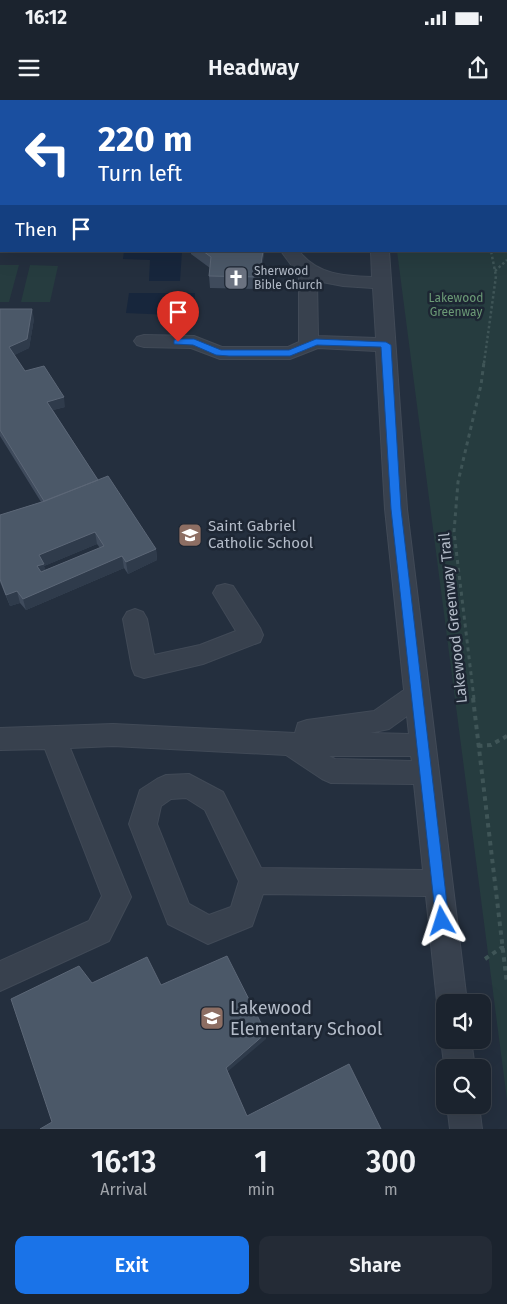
<!DOCTYPE html>
<style>
body{margin:0;font-family:"Fira Sans",sans-serif;background:#242b36;color:#f1f3f6;height:100vh;display:flex;flex-direction:column;font-size:19px;white-space:nowrap}
*{box-sizing:border-box;margin:0}
p{font-size:16px;color:#a0a4aa}
.icon{flex:none;width:28px;height:28px;fill:none;stroke:currentColor;stroke-width:2;stroke-linecap:round;stroke-linejoin:round}
.map{position:relative;height:1029px;overflow:hidden}
.side{display:flex;flex-direction:column;background:#1b232e;flex:1}
.side>*{flex:none}
.top-card{position:absolute;left:0px;top:0px;width:508px;height:152px;box-shadow:0 5px 20px #0002,0 0 0 1px #39404a;background:#1a4fa0;color:#fff;overflow:hidden}
.fabs{position:absolute;left:436px;top:894px;display:grid;gap:10px}
.fabs a{display:grid;place-items:center;width:55px;height:55px;border-radius:10px;background:#1b232e;box-shadow:0 5px 20px #0002,0 0 0 1px #39404a;font-size:25px}
.pin{position:absolute;display:grid;place-items:center;width:42px;height:42px;color:#fff;margin:-51px -21px;border-radius:50% 50% 50% 0;rotate:-45deg;box-shadow:0 0 5px #0007}
.pin .icon{rotate:45deg}
.me{position:absolute;width:55px;margin:-28px;rotate:354deg;stroke-linejoin:round;filter:drop-shadow(0 0 4px #0008)}
.turn{display:flex;align-items:center;gap:18px;height:105px;padding:0 15px;font-size:22px}
.turn .icon{width:65px;height:65px;stroke-width:2.5}
.turn b{display:block;font-size:35px;line-height:42px}
.then{display:flex;align-items:center;height:48px;padding:0 15px;background:#0003;gap:10px;font-size:19px}
.eta{display:flex;justify-content:space-evenly;align-items:center;height:85px;text-align:center}
.eta b{font-size:30px;font-weight:600;line-height:35px}
.button{display:flex;gap:10px;margin-top:auto;padding:10px 15px}
.button a{flex:1;height:58px;border-radius:10px;background:#1a73e8;color:#fff;font-size:20px;font-weight:600;line-height:58px;text-align:center}
.button a+a{background:#242b36;color:#f1f3f6}
.status{display:flex;justify-content:space-between;align-items:center;height:35px;padding:0 25px;background:#1b232e;direction:ltr}
.status svg{height:14px;fill:currentColor}
header{display:flex;justify-content:space-between;align-items:center;height:65px;padding:0 15px;background:#1b232e;font-size:22px;font-weight:600}
.map>svg:first-child{display:block}
</style>
<div class="status"><b>16:12</b><svg viewBox="0 0 49 12"><path d="M0 12V9h3v3zM5 12V6h3v6zM10 12V3h3v9zM15 12V0h3v12zM26 1h20v11H26zM47 4h2v5h-2z"/></svg></div>
<header><svg class="icon" aria-label="menu" viewBox="0 0 24 24"><path d="M4 6h16M4 12h16M4 18h16"/></svg>Headway<svg class="icon" aria-label="share" viewBox="0 0 24 24"><path d="M12 15V3M7 8l5-5 5 5M5 13v7h14v-7"/></svg></header>
<div class="map">
<svg width="507" height="1029" viewBox="0 0 507 1029">
<rect width="100%" height="100%" fill="#242f3e"/>
<!-- green -->
<path fill="#263c3f" d="M377,0H507V1000L397,151H506V1Z
M0,165H19L9,202H0Z
M30,165L58,166L50,202H21Z"/>
<!-- water -->
<path fill="#17263c" d="M124,151H182L180,181H149L150,160L123,159Z
M129,193H195L193,216L126,213Z"/>
<g fill="none" stroke-linecap="round" stroke-linejoin="round">
<!-- minor casing -->
<g stroke="#414a57" stroke-width="2">
<path id="minor" d="M355,0H371V1H355Z
M281,151H299C317,175 345,176 372,177L371,151H389L407,409L467,902H445V914L441,913L437,902L426,796L263,794L252,826L208,844L168,824L129,724L140,690L157,679L166,675L189,674L223,692L261,768L423,770L414,684L331,683L322,679L286,655L113,646L70,648L131,797L109,841L0,891V861L89,821L102,796L45,649L0,650V628L113,624L295,633L298,623L307,620L374,611L404,590L385,409L376,251L318,248L290,259H220L191,248L144,247L137,245L134,241L137,237L144,235L194,236L222,247H288L299,242V172L292,166ZM317,181L343,186L373,188L376,238L318,236ZM407,616L409,634L370,633L389,629ZM329,656H411L412,661L335,659ZM186,698L205,710L239,781L231,807L209,815L189,804L157,724L161,706L171,699Z
M225,484L233,486L260,528L263,535L260,542L203,564L144,578L135,575L132,568L123,519L127,512L135,509L143,512L147,519L154,555L200,545L236,531L213,493L217,486Z
M445,929V940H471L475,968H445V972L441,940Z
M447,1005H479L482,1029H450Z"/>
</g>
<!-- path-far2 -->
<path stroke="#3f5557" stroke-width="2.5" stroke-dasharray="2.5 2.5" stroke-linecap="butt" d="M495,171L507,160
M484,263L496,176L491,151"/>
<!-- path-far1 -->
<path stroke="#3f5557" stroke-width="3" stroke-dasharray="4 4" stroke-linecap="butt" d="M474,599L454,432L458,382L481,285L484,262"/>
<!-- path -->
<path stroke="#3f5557" stroke-width="4" stroke-dasharray="4.5 4.5" stroke-linecap="butt" d="M473,598L507,884
M478,646L491,645L507,636
M485,859L501,848H507"/>
<!-- minor -->
<use href="#minor" fill="#38414e" fill-rule="evenodd"/>
</g>
<!-- wall -->
<path fill="#3f4b5c" fill-rule="evenodd" d="M191,151H264L263,161L259,189L210,188L209,176L210,168L191,154Z
M0,209L34,219L29,248L14,255L25,271L65,307L53,310L98,380L156,449L157,460L128,474L124,468L26,510L20,503L10,506L0,482V415L41,402L0,336ZM97,444L100,448L45,470L44,466Z"/>
<!-- shaded-wall -->
<path fill="#2f3b4b" d="M263,151V161L259,189V177Z
M32,209L34,219L29,248L11,257L9,247Z
M64,297L65,307L49,311L47,302Z
M95,432L97,444L44,466L47,475L40,478L37,466L39,455Z
M156,449L157,460L128,474L126,462Z
M122,456L124,468L26,510L23,499Z
M17,491L20,503L10,506L6,495Z
M266,933V939L226,973V968Z"/>
<!-- building -->
<path fill="#4b5868" stroke="#5c6777" fill-rule="evenodd" d="M203,151H263L259,177L209,176L211,157Z
M0,209H32L27,239L9,247L25,271L44,266L64,297L47,302L98,380L44,401L0,330Z
M108,376L156,449L126,462L122,456L23,499L17,491L6,495L0,479V415L45,401ZM95,432L104,446L41,472L37,466L44,464L39,455Z
M227,856L266,933L226,968L247,1016L349,964L381,1029H40L52,1022L11,899L79,866L92,883L147,857L161,885Z"/>
<!-- route -->
<path fill="#1a73e8" stroke="#114b97" d="M178,239H194L221,250H289L316,239L386,242L391,245L401,409L449,821L447,826L442,828L438,826L436,821L391,409L381,247L317,245L290,256H229L216,255L193,245L174,244V240Z"/>
<!-- icons -->
<defs>
<g id="church-square" transform="scale(1.25)"><rect x="-9" y="-9" width="18" height="18" rx="4" fill="#6b7280" stroke="#1d2633"/><path d="M-1.2-6h2.4v3.5h3.3v2.4h-3.3V6h-2.4V-.1h-3.3v-2.4h3.3Z" fill="#fff"/></g>
<g id="school-square" transform="scale(1.25)"><rect x="-9" y="-9" width="18" height="18" rx="4" fill="#8d6e63" stroke="#1d2633"/><path d="M0-5L7-2L0 1L-7-2ZM-4 1L0 2.5L4 1V4Q0 6-4 4Z" fill="#fff"/></g>
</defs>
<g fill-rule="evenodd">
<use href="#church-square" x="236" y="178"/>
<use href="#school-square" x="190" y="435"/>
<use href="#school-square" x="212" y="918"/>
</g>
<g text-anchor="middle" dominant-baseline="central" stroke-width="5" stroke-linejoin="round" paint-order="stroke">
<!-- far-poi labels -->
<g font-size="12" fill="#b4bcc9" stroke="#1d2633" text-anchor="start">
<text x="254" y="171">Sherwood<tspan x="254" dy="14">Bible Church</tspan></text>
</g>
<!-- far-park labels -->
<g font-size="12" fill="#6b9a76" stroke="#1d2633">
<text x="456" y="198">Lakewood<tspan x="456" dy="14">Greenway</tspan></text>
</g>
<!-- poi labels -->
<g font-size="15" fill="#b4bcc9" stroke="#1d2633" text-anchor="start">
<text x="208" y="426">Saint Gabriel<tspan x="208" dy="17">Catholic School</tspan></text>
</g>
<!-- street labels -->
<g font-size="15" fill="#b4bcc9" stroke="#1d2633">
<text transform="translate(453 518) rotate(-96)">Lakewood Greenway Trail</text>
</g>
<!-- near-poi labels -->
<g font-size="18" fill="#b4bcc9" stroke="#1d2633" text-anchor="start">
<text x="230" y="908">Lakewood<tspan x="230" dy="21">Elementary School</tspan></text>
</g>
</g>
</svg>
<div class="fabs">
<a><svg class="icon" aria-label="sound" viewBox="0 0 24 24"><path d="M4 9h4l5-4v14l-5-4H4zM17 9q2 3 0 6"/></svg></a>
<a><svg class="icon" aria-label="search" viewBox="0 0 24 24"><circle cx="10" cy="10" r="6"/><path d="M15 15l6 6"/></svg></a>
</div>
<div class="pin" style="left:178px;top:242px;background:#d93025"><svg class="icon" aria-label="arrive" viewBox="0 0 24 24"><path d="M6 21V4h12l-3 4 3 4H6"/></svg></div>
<svg class="me" style="left:442px;top:821px" viewBox="-20 -20 40 40"><path d="M0-17L14 15 0 8-14 15z" fill="#1a73e8" stroke="#fff" stroke-width="4"/></svg>
<div class="top-card">
<div class="turn"><svg class="icon" aria-label="left" viewBox="0 0 24 24"><path d="M17 20v-9H6M10 6l-5 5 5 5"/></svg><div><b>220 m</b>Turn left</div></div>
<div class="then">Then<svg class="icon" aria-label="arrive" viewBox="0 0 24 24"><path d="M6 21V4h12l-3 4 3 4H6"/></svg></div>
</div>
</div>
<section class="side">
<div class="eta">
<div><b>16:13</b><p>Arrival</p></div>
<div><b>1</b><p>min</p></div>
<div><b>300</b><p>m</p></div>
</div>
<div class="button"><a>Exit</a><a>Share</a></div>
</section>
